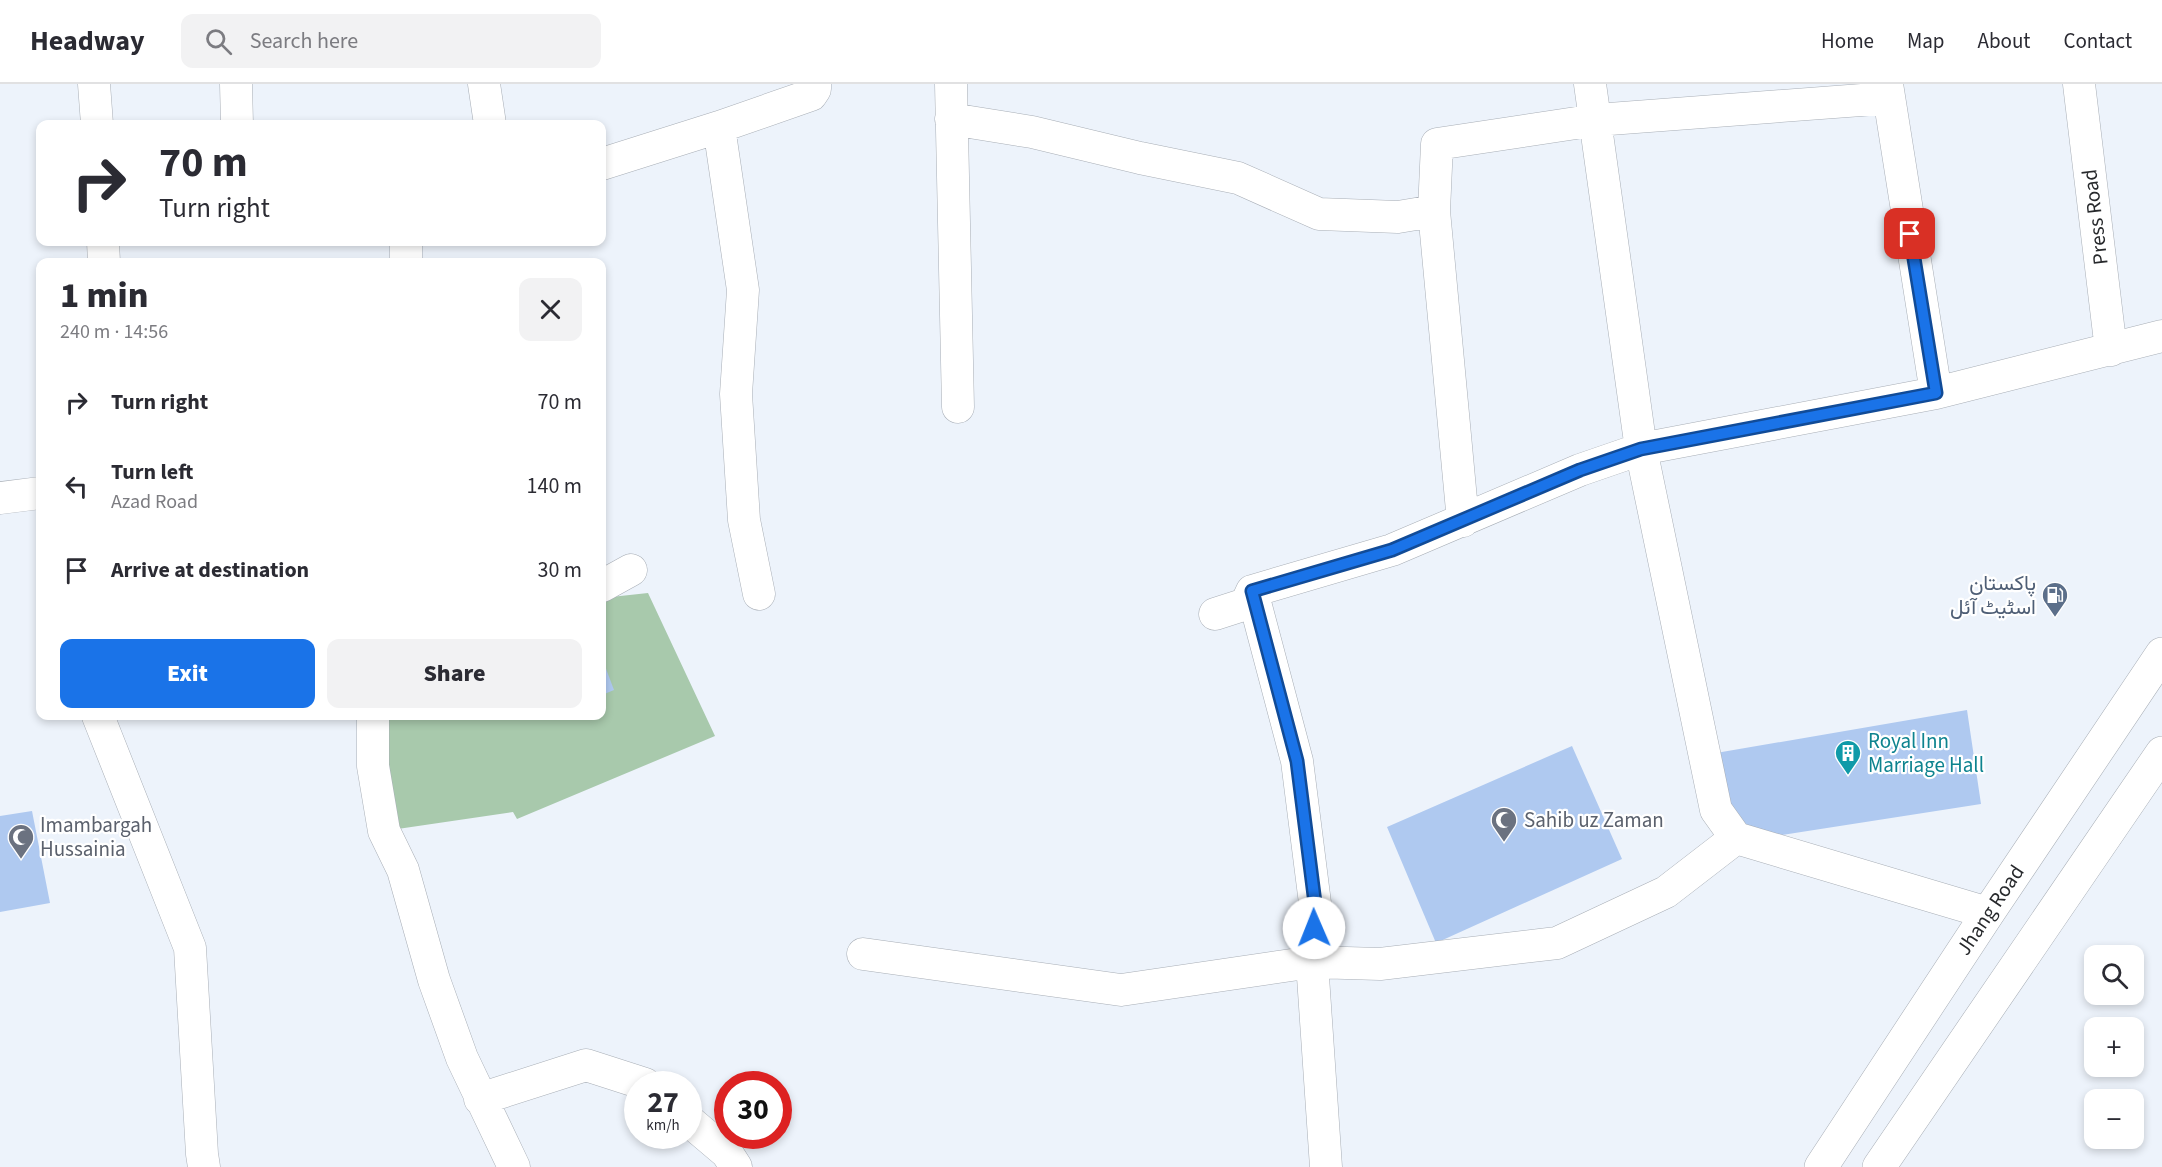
<!DOCTYPE html>
<meta charset="utf-8">
<style>
body{margin:0;font-family:"Source Sans 3",Vazirmatn,sans-serif;background:#f2f2f3;color:#2b2b33;height:100vh;display:flex;flex-direction:column;font-size:22px;white-space:nowrap}
*{box-sizing:border-box;margin:0}
p{font-size:20px;color:#7c7c81}
.icon{flex:none;width:33px;height:33px;fill:none;stroke:currentColor;stroke-width:2;stroke-linecap:round;stroke-linejoin:round}
.map{position:relative;flex:1;overflow:hidden}
.details{position:absolute;left:36px;top:174px;width:570px;height:462px;display:flex;flex-direction:column;background:#fff;border-radius:12px;box-shadow:0 3px 9px #0003}
.details>*{flex:none}
.hud{position:absolute;left:36px;top:36px;width:570px;height:126px;border-radius:12px;box-shadow:0 3px 9px #0003;background:#fff;color:#2b2b33;overflow:hidden}
.tools{position:absolute;left:2084px;top:861px;display:grid;gap:12px}
.tools a{display:grid;place-items:center;width:60px;height:60px;border-radius:12px;background:#fff;box-shadow:0 3px 9px #0003;font-size:30px}
.speed{position:absolute;left:624px;top:987px;display:flex;gap:12px;font-size:30px;font-weight:700;text-align:center}
.speed>*{display:grid;place-content:center;width:78px;height:78px;border-radius:50%;background:#fff;box-shadow:0 3px 9px #0003;line-height:1}
.speed small{font-size:15px;font-weight:400}
.speed .limit{border:9px solid #d22;background:#fff;color:#111}
.pin{position:absolute;display:grid;place-items:center;width:51px;height:51px;color:#fff;margin:-26px;border-radius:12px;box-shadow:0 3px 9px #0006}
.me{position:absolute;width:66px;margin:-33px;rotate:359deg;stroke-linejoin:round;filter:drop-shadow(0 0 4px #0008)}
.turn{display:flex;align-items:center;gap:21px;height:126px;padding:0 24px;font-size:27px}
.turn .icon{width:78px;height:78px;stroke-width:2.5}
.turn b{display:block;font-size:42px;line-height:51px}
.round{display:grid;place-items:center;flex:none;width:63px;height:63px;border-radius:12px;background:#f2f2f3}
.head{display:flex;align-items:center;justify-content:space-between;height:102px;padding:0 24px}
h1{font-size:36px;font-weight:800;line-height:45px}
.action{display:flex;gap:12px;margin-top:auto;padding:12px 24px}
.action a{flex:1;height:69px;border-radius:12px;background:#1a73e8;color:#fff;font-size:24px;font-weight:800;line-height:69px;text-align:center}
.action a+a{background:#f2f2f3;color:#2b2b33}
ul{padding:0;list-style:none}
li{display:flex;align-items:center;gap:18px;height:84px;padding:0 24px}
li div{flex:1}
li b{display:block;font-size:22px}
li em{font-style:normal}
header{display:flex;align-items:center;gap:36px;box-sizing:border-box;height:84px;padding:0 30px;background:#fff;border-bottom:2px solid #e1e1e2}
header strong{font-size:28px}
nav{display:flex;gap:33px;margin-inline-start:auto;font-size:21px}
.search{width:420px;height:54px;background:#f2f2f3;display:flex;align-items:center;gap:15px;box-sizing:border-box;padding:0 21px;border-radius:12px;color:#7c7c81;font-size:22px}
.map>svg:first-child{display:block}
</style>
<header>
<strong>Headway</strong>
<div class="search"><svg class="icon" aria-label="search" viewBox="0 0 24 24"><circle cx="10" cy="10" r="6"/><path d="M15 15l6 6"/></svg>Search here</div>
<nav><a>Home</a><a>Map</a><a>About</a><a>Contact</a></nav>
</header>
<div class="map">
<svg width="2162" height="1083" viewBox="0 0 2162 1083">
<rect width="100%" height="100%" fill="#edf3fb"/>
<!-- green -->
<path fill="#a8c9ac" d="M648,509L715,652L517,735L513,728L384,747L373,632H602V514Z"/>
<!-- building -->
<path fill="#afc9f0" d="M602,574L614,606L602,611Z
M1967,626L1981,720L1782,751L1743,740L1729,727L1716,669Z
M1572,662L1622,775L1436,859L1387,743Z
M32,727L50,819L0,828V732Z"/>
<g fill="none" stroke-linecap="round" stroke-linejoin="round">
<!-- minor casing -->
<g stroke="#a8aeb6" stroke-width="33">
<path id="minor" d="M94,0L97,40
M236,0L237,40
M484,0L490,40
M951,0L958,323
M1590,0L1641,365L1716,726L1736,754
M1887,0L1936,309
M2079,0L2111,266
M951,35L1032,48L1140,74L1238,94L1319,130L1398,133L1434,127
M719,43L743,206L736,310L744,436L759,510
M602,80L719,43L811,11L815,5V0
M103,158L104,178
M406,158V178
M0,414L40,409
M1463,437L1434,127L1437,60L1596,36L1888,14
M602,502L631,486
M1252,507L1297,677L1316,827L1312,878L1326,1083
M1215,530L1246,520L1252,507L1392,466L1580,386L1641,365L1936,309L2162,252
M98,632L190,864L202,1070L204,1083
M373,632V682L384,747L403,786L434,896L462,974L514,1083
M863,870L1121,906L1312,878L1380,880L1557,859L1666,808L1736,754L1988,829
M480,1015L586,981L645,1000
M688,1036L727,1069L736,1083"/>
</g>
<!-- trunk casing -->
<g stroke="#a8aeb6" stroke-width="34">
<path id="trunk" d="M1821,1083L1988,829L2162,570
M1879,1083L2162,669"/>
</g>
<!-- minor -->
<use href="#minor" stroke="#fff" stroke-width="32"/>
<!-- trunk -->
<use href="#trunk" stroke="#fff" stroke-width="33"/>
</g>
<g fill="none" stroke-linecap="round" stroke-linejoin="round">
<!-- route casing -->
<g stroke="#114b97" stroke-width="15">
<path id="route" d="M1314,844L1316,827L1297,677L1252,507L1392,466L1580,386L1641,365L1936,309L1910,150"/>
</g>
<!-- route -->
<use href="#route" stroke="#1a73e8" stroke-width="10"/>
</g>
<!-- icons -->
<defs>
<g id="fuel-pin" transform="scale(1.35)"><path d="M0 17L-7.5 6A9.5 9.5 0 1 1 7.5 6Z" fill="#5c6f8a" stroke="#fff"/><path d="M-5.5-6h7V0h2V4h1.3V-2.5L3-4.5l.8-.8L6-3V5H2.5V1h-1V6h-7ZM-4.2-4.7v3.2H.2V-4.7Z" fill="#fff"/></g>
<g id="building-pin" transform="scale(1.35)"><path d="M0 17L-7.5 6A9.5 9.5 0 1 1 7.5 6Z" fill="#0f9aa8" stroke="#fff"/><path d="M-4-6H4V6H1V3H-1V6H-4ZM-2.5-4.3h1.7v1.8h-1.7ZM.8-4.3h1.7v1.8H.8ZM-2.5-1h1.7V.8h-1.7ZM.8-1h1.7V.8H.8Z" fill="#fff"/></g>
<g id="mosque-pin" transform="scale(1.35)"><path d="M0 17L-7.5 6A9.5 9.5 0 1 1 7.5 6Z" fill="#6b7280" stroke="#fff"/><path d="M3.5-4.9A6 6 0 1 0 3.5 4.9A5 5 0 1 1 3.5-4.9Z" fill="#fff"/></g>
</defs>
<g fill-rule="evenodd">
<use href="#fuel-pin" x="2055" y="511"/>
<use href="#building-pin" x="1848" y="669"/>
<use href="#mosque-pin" x="1504" y="736"/>
<use href="#mosque-pin" x="21" y="753"/>
</g>
<g text-anchor="middle" dominant-baseline="central" stroke-width="4.5" stroke-linejoin="round" paint-order="stroke">
<!-- street labels -->
<g font-size="21" fill="#27292c" stroke="#fff">
<text transform="translate(2095 133) rotate(-97)">Press Road</text>
<text transform="translate(1990 826) rotate(-56)">Jhang Road</text>
</g>
<!-- service labels -->
<g font-size="21" fill="#4e5e75" stroke="#fff" text-anchor="end">
<text x="2036" y="499">پاکستان<tspan x="2036" dy="24">اسٹیٹ آئل</tspan></text>
</g>
<!-- culture labels -->
<g font-size="21" fill="#0d838f" stroke="#fff" text-anchor="start">
<text x="1868" y="657">Royal Inn<tspan x="1868" dy="24">Marriage Hall</tspan></text>
</g>
<!-- worship labels -->
<g font-size="21" fill="#5b616d" stroke="#fff" text-anchor="start">
<text x="1524" y="736">Sahib uz Zaman</text>
<text x="40" y="741">Imambargah<tspan x="40" dy="24">Hussainia</tspan></text>
</g>
</g>
</svg>
<div class="tools">
<a><svg class="icon" aria-label="search" viewBox="0 0 24 24"><circle cx="10" cy="10" r="6"/><path d="M15 15l6 6"/></svg></a>
<a>+</a>
<a>−</a>
</div>
<div class="speed"><div>27<small>km/h</small></div><div class="limit">30</div></div>
<div class="pin" style="left:1910px;top:150px;background:#d93025"><svg class="icon" aria-label="arrive" viewBox="0 0 24 24"><path d="M6 21V4h12l-3 4 3 4H6"/></svg></div>
<svg class="me" style="left:1314px;top:844px" viewBox="-20 -20 40 40"><circle r="19" fill="#fff"/><path d="M0-13L10 11 0 6-10 11z" fill="#1a73e8"/></svg>
<div class="hud">
<div class="turn"><svg class="icon" aria-label="right" viewBox="0 0 24 24"><path d="M7 20v-9h11M14 6l5 5-5 5"/></svg><div><b>70 m</b>Turn right</div></div>
</div>
<section class="details">
<div class="head"><div><h1>1 min</h1><p>240 m · 14:56</p></div><a class="round"><svg class="icon" aria-label="close" viewBox="0 0 24 24"><path d="M6 6l12 12M18 6L6 18"/></svg></a></div>
<ul>
<li><svg class="icon" aria-label="right" viewBox="0 0 24 24"><path d="M7 20v-9h11M14 6l5 5-5 5"/></svg><div><b>Turn right</b></div><em>70 m</em></li>
<li><svg class="icon" aria-label="left" viewBox="0 0 24 24"><path d="M17 20v-9H6M10 6l-5 5 5 5"/></svg><div><b>Turn left</b><p>Azad Road</p></div><em>140 m</em></li>
<li><svg class="icon" aria-label="arrive" viewBox="0 0 24 24"><path d="M6 21V4h12l-3 4 3 4H6"/></svg><div><b>Arrive at destination</b></div><em>30 m</em></li>
</ul>
<div class="action"><a>Exit</a><a>Share</a></div>
</section>
</div>
